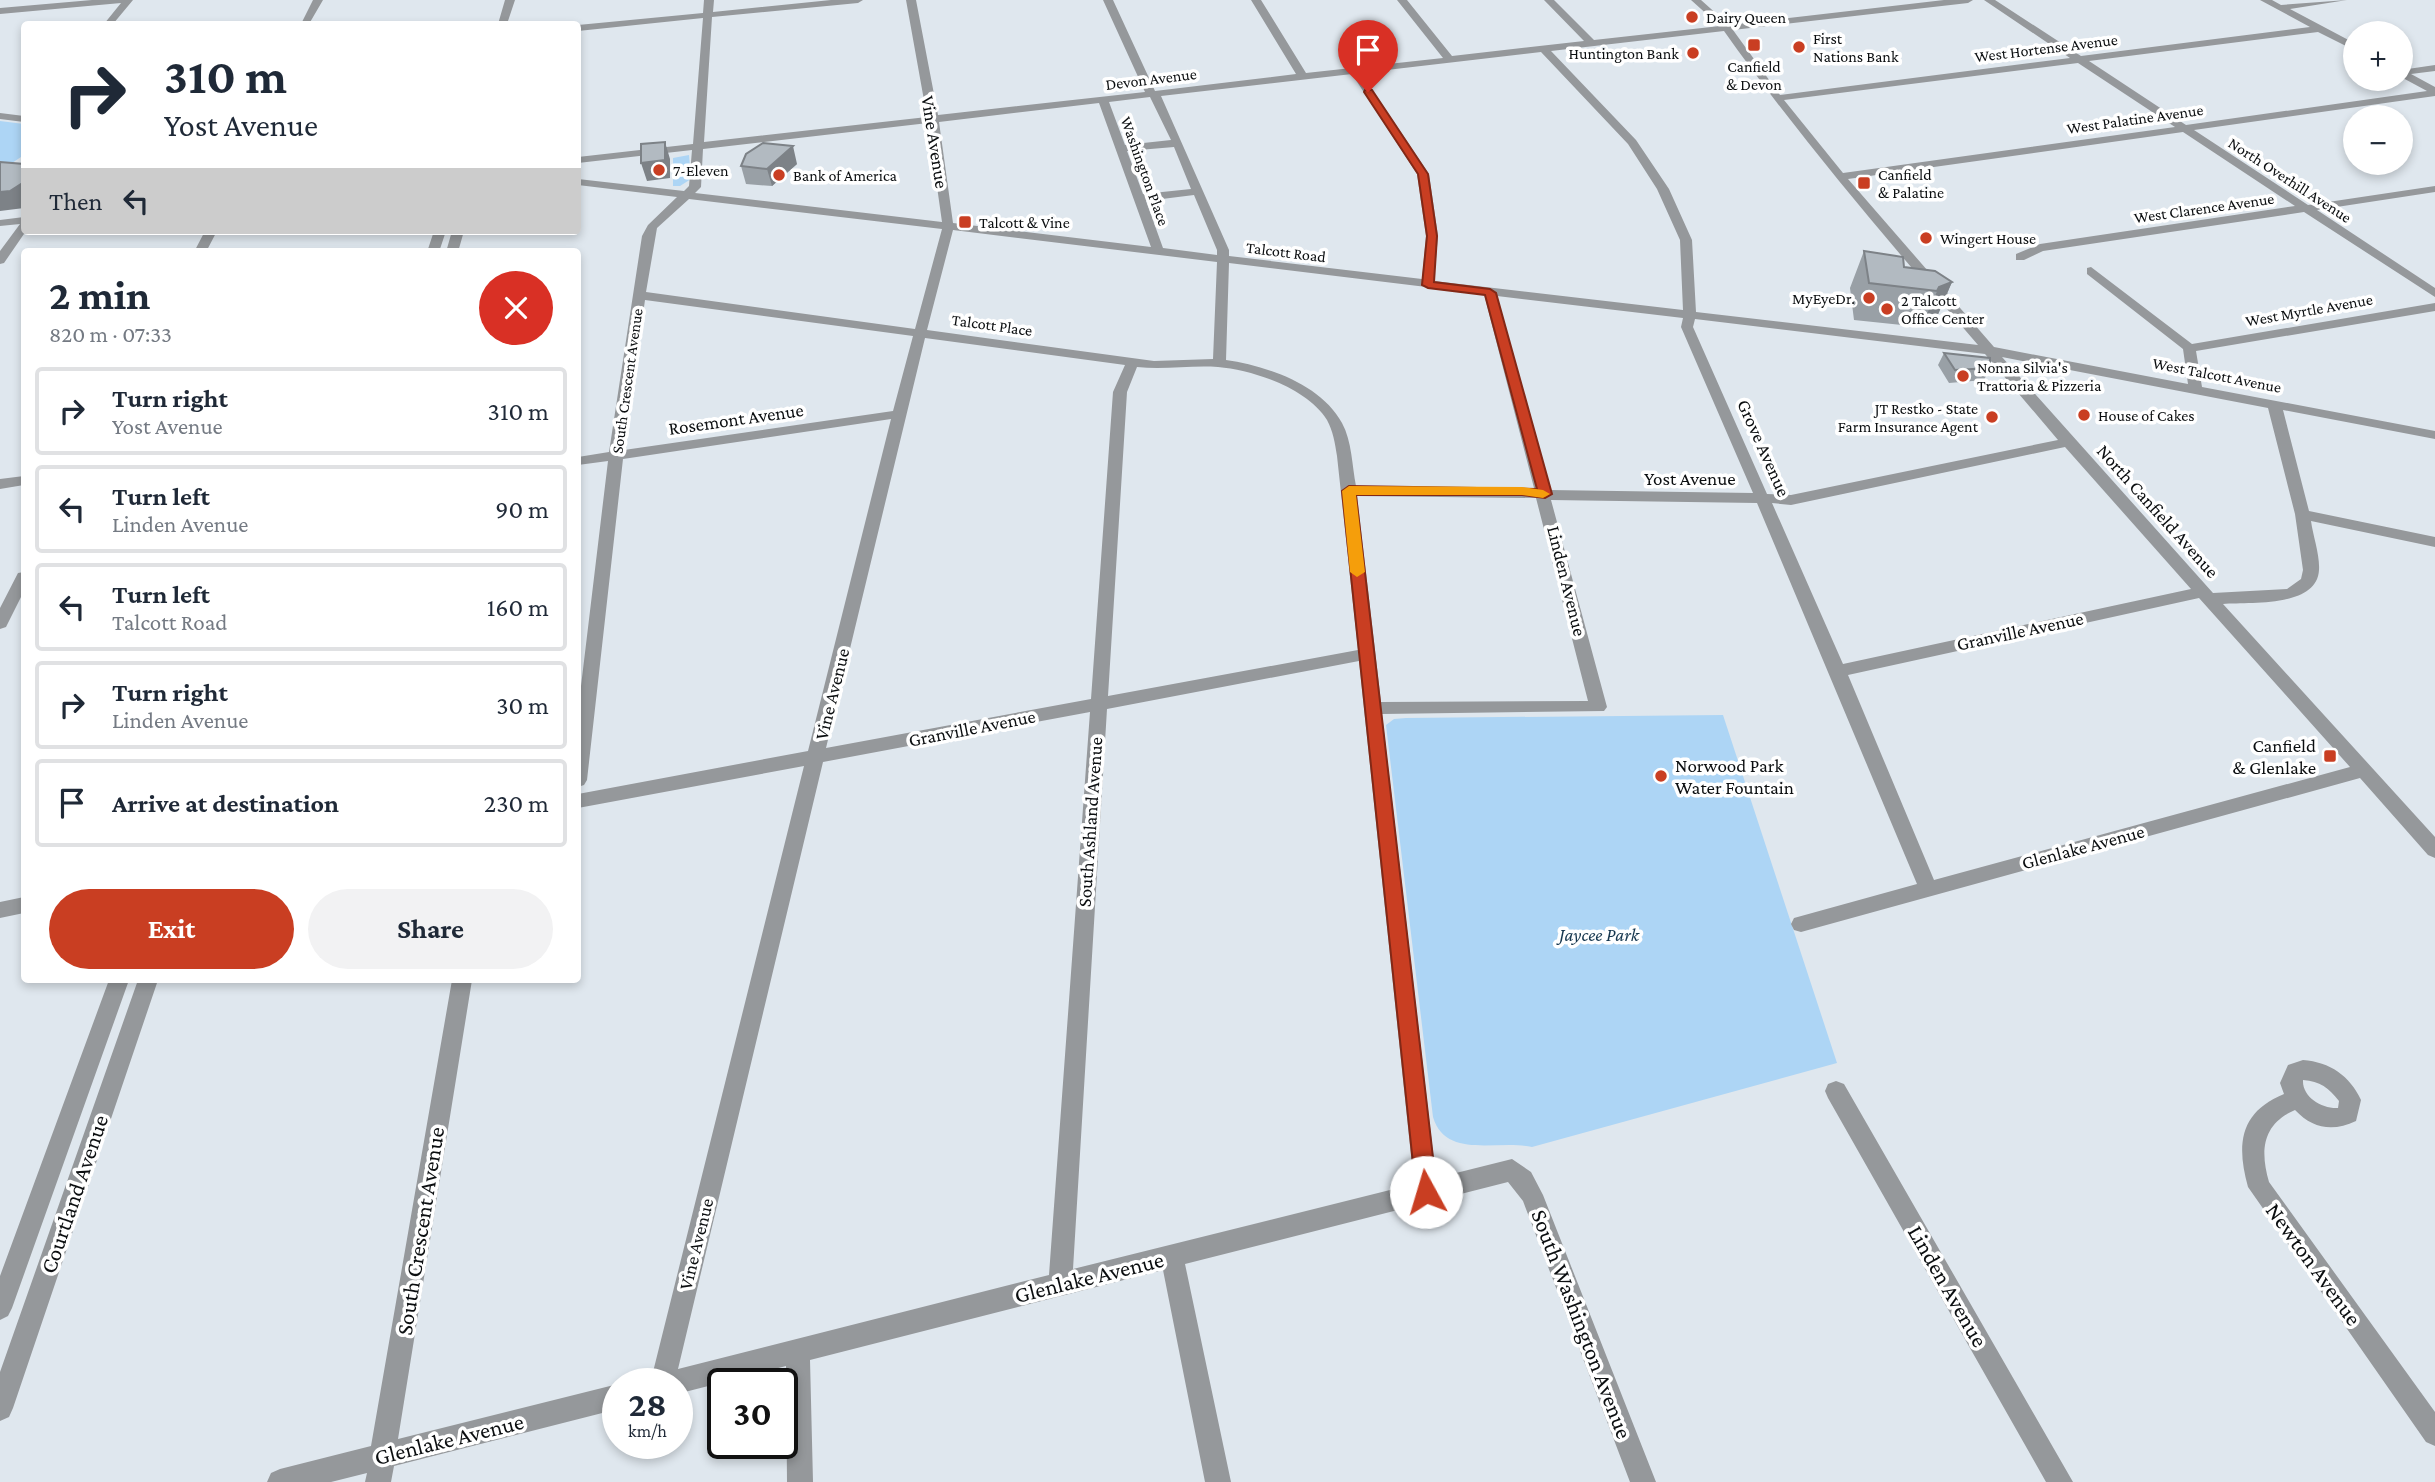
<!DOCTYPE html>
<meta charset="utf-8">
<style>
body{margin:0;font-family:"Crimson Pro",serif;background:#f2f2f3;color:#1f2937;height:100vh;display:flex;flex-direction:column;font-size:26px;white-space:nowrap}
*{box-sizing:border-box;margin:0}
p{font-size:23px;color:#747a83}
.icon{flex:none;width:38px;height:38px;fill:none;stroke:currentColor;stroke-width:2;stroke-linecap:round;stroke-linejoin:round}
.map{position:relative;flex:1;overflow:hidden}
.drawer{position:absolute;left:21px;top:248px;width:560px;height:735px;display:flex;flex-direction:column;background:#fff;border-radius:7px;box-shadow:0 4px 10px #0003}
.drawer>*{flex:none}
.top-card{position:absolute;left:21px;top:21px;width:560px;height:214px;border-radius:7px;box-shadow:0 4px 10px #0003;background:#fff;color:#1f2937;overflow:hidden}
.controls{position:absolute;left:2343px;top:21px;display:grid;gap:14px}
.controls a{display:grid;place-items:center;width:70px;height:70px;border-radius:50%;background:#fff;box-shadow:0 4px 10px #0003;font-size:35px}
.speed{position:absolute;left:602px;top:1368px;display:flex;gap:14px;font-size:35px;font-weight:700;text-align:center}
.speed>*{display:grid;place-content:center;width:91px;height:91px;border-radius:50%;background:#fff;box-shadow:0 4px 10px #0003;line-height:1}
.speed small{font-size:18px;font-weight:400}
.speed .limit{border:4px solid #111;border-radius:10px;background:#fff;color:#111}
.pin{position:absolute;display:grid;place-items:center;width:60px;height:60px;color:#fff;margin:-72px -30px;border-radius:50% 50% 50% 0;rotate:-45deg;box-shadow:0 0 7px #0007}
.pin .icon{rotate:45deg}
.me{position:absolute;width:77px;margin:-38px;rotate:354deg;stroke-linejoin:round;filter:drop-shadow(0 0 5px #0008)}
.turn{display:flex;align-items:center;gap:24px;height:147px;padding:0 28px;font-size:32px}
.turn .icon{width:91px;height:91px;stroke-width:2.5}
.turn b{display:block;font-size:49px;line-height:60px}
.then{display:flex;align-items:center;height:66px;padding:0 28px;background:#0003;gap:14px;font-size:26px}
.round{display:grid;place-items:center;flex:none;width:74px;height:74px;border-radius:37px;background:#f2f2f3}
.headline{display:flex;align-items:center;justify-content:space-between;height:119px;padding:0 28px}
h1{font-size:42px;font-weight:700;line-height:52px}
.action{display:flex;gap:14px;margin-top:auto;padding:14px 28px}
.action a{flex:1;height:80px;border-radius:42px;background:#c93e22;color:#fff;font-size:28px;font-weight:700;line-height:80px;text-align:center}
.action a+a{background:#f2f2f3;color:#1f2937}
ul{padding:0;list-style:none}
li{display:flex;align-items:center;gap:21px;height:88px;margin:0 14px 10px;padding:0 14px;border:4px solid #e0e1e3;border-radius:7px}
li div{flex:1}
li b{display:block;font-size:26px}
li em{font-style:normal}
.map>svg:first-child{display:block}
</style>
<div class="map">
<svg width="2435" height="1482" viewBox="0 0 2435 1482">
<rect width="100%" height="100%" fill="#dfe7ee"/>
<!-- green -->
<path fill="#add5f5" d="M0,121L24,124V155L0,171Z
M689,155L691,179L680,186H673V158Z
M1723,715L1837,1063L1532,1147C1498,1139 1446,1160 1433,1117L1386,725L1394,719L1406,718Z"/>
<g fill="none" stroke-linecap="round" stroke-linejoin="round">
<!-- minor -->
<path fill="#95989b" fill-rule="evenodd" d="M92,0H133L113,24H104L121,3L0,14V8Z
M313,0H323L309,24H301Z
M505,0H515L507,24H498Z
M704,0H714L713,12L831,0H863L858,3L712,17L704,142L927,117L906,0H916L938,115L1145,92L1103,0H1113L1155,91L1296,74L1251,0H1261L1306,73L1443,58L1397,0H1407L1452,56L1584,41L1544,0H1554L1594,40L1720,26L1691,0H1701L1729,25L1944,0H1973L1968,3L1733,30L1780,95L2070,58L1984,0H1995L2081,56L2310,27L2260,0H2272L2281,5L2347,0L2290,9L2356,44V51L2318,32L2089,61L2186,125L2427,91L2401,77V70L2435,65V71L2411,74L2435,87V96L2194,130L2308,205L2435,186V192L2317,210L2435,288V297L2304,212L2043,251L2024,260H2016V254L2040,244L2295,206L2183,132L1848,179L1994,347L2188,384L2183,349L2087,274V268L2091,267L2192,344L2435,303V311L2196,351L2202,387L2435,431V439L2283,410L2309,511L2435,537V547L2311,521C2313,536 2320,555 2319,570C2317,608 2249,602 2223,604L2435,837V858L2428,855L2360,778L1801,932L1794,930L1791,924L1794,918L1917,884L1757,503L1551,500L1607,707L1604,711L1382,714L1436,1178L1512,1159L1531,1172L1543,1195L1656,1482H1630L1523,1201L1508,1182L1185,1264L1231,1482H1205L1163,1270L810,1360L813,1482H787L786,1366L677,1394V1384H650L804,766L578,808V794L808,751L891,419L623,459L587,780L584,785L578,787V711L608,461L578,465V457L609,452L642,236L648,225L677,197L578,185V179L684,191L689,186L692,150L578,163V157L693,144L703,18L578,31V25L703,13ZM1724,31C1802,141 1890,243 1978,345L1696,312L1692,240L1669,189L1636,140L1551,51ZM1541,52L1628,144L1657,189L1680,240L1683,310L1434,281L1438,236L1429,174L1361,73ZM2078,63L2175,127L1843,173L1784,100ZM1352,74L1417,174L1426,236L1422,279L1229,256V250L1161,96ZM1150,97L1171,140L1125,145L1109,102ZM1099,103L1151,247L953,223L939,122ZM928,123L942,222L695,193L701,187L703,149ZM1174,147L1191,189L1143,194L1127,151ZM1194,195L1217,250V255L1163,248L1146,201ZM689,199L942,229L915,329L646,292L657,228ZM953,230L1217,262L1213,359L1154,361L927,330ZM1229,263L1484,294L1534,488L1356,486C1352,466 1352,441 1342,423C1321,384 1267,366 1226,360ZM1497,296L1683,318L1681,327L1753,493L1549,490ZM645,300L913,336L893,411L624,450ZM1695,319L1985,354L2058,440L1791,495L1767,494L1693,327ZM925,338L1125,365L1113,392L1091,699L826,748ZM2002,357L2268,408L2295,514L2303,570L2301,579L2287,589L2213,593ZM1137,367C1165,370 1191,365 1218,367C1253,370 1307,388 1327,420C1333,431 1335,443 1337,456L1358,650L1108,696L1127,392ZM2065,447L2191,589L1843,664L1772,503L1791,505ZM1357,496L1536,498L1588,701L1381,702ZM2199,598L2350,767L1934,880L1848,675ZM1359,661L1414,1184L1073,1269L1107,709ZM1090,712L1049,1275L678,1369L823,762Z
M0,113L24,116V122L0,119Z
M24,217L26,231L4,263L0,264V251L20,224L0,226V220Z
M205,231H217L206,252H194Z
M434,231H446L439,252H427Z
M452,231H464L458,252H446Z
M24,476V485L0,489V479Z
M24,572V591L6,627L0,629V608L18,573Z
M24,897V913L0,918V902Z
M109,980H129L12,1308L8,1316L0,1320V1276Z
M138,980H158L13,1408L9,1417L0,1421V1372Z
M452,980H472L398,1439L618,1384V1409L394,1466L391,1482H365L367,1473L331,1482H267L271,1473L280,1469L371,1446Z
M2303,1060C2330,1062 2350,1076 2361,1100L2356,1121C2333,1132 2313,1129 2295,1110C2262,1124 2260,1151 2269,1182L2435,1412V1446L2426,1442L2248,1187C2236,1144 2240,1112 2284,1094L2280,1083L2288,1065ZM2303,1080C2320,1081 2329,1088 2339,1101L2338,1108C2322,1109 2302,1097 2303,1080Z
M1836,1081L1844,1084L2073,1482H2046L1828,1098L1825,1091L1828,1084Z"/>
</g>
<!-- wall -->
<path fill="#99a0a6" d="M797,164L772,186L746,184L741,166Z
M1864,251L1904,267L1952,282L1936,319L1923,323L1921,327L1854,320L1850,288Z
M1944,353L1990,368L1984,380L1949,383L1938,365Z"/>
<!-- shaded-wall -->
<path fill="#7d8287" d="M665,142L670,159V178L647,181L641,163Z
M793,146L797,164L772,186L767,169Z
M24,182V208L0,211V192Z
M225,231H249L247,233L228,235Z
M1952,282L1936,319L1923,323L1939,287Z"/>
<!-- building -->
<path fill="#b2bac1" stroke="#7d8287" stroke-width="2" d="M665,142V160L641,163V144Z
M763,143L793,146L767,169L741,166L746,154Z
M0,162L24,164V182L10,191L0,192Z
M1864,251L1903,257L1904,267L1935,271L1952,282L1939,287L1937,291L1869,283Z
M1944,353L1990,358V368L1955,370Z"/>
<!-- route -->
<path fill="#c93e22" stroke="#832816" stroke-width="2" d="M1365,90H1372L1428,174L1437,236L1434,282L1490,289L1496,293L1552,494L1545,498L1522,495H1356L1437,1192L1434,1199L1426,1202L1419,1199L1416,1192L1342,491L1349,486L1537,489L1485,295L1428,288L1422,285L1427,236L1418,174L1364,92Z"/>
<!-- slow -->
<path fill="#f59e0b" d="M1349,486L1522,487L1543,490L1550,494L1543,498L1522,495H1356L1365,572L1357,577L1350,572L1342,491Z"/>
<!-- markers -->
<g fill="#c93e22" stroke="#fff" stroke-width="2.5">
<circle cx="1692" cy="17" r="7"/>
<rect x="1747" y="38" width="14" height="14" rx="3.5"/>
<circle cx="1799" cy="47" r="7"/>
<circle cx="1693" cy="53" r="7"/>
<circle cx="659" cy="170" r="7"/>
<circle cx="779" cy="175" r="7"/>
<rect x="1857" y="176" width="14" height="14" rx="3.5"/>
<rect x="958" y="215" width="14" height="14" rx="3.5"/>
<circle cx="1926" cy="238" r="7"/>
<circle cx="1869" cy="298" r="7"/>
<circle cx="1887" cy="309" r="7"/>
<circle cx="1963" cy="376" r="7"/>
<circle cx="2084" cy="415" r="7"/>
<circle cx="1992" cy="417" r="7"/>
<rect x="2323" y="749" width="14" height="14" rx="3.5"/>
<circle cx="1661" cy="776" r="7"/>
</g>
<g text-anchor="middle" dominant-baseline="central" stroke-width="7" stroke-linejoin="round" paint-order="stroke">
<!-- far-poi labels -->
<g font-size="16" fill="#0b0e10" stroke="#fff" text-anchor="start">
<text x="1706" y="17">Dairy Queen</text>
<text x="1813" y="38">First<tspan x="1813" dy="18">Nations Bank</tspan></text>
<text x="1679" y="53" text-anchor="end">Huntington Bank</text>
<text x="1754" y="66" text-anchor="middle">Canfield<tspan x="1754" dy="18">&amp; Devon</tspan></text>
<text x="673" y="170">7-Eleven</text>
<text x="1878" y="174">Canfield<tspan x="1878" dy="18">&amp; Palatine</tspan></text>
<text x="793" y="175">Bank of America</text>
<text x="979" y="222">Talcott &amp; Vine</text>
<text x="1940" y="238">Wingert House</text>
<text x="1855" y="298" text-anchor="end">MyEyeDr.</text>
<text x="1901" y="300">2 Talcott<tspan x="1901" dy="18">Office Center</tspan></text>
<text x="1977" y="367">Nonna Silvia's<tspan x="1977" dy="18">Trattoria &amp; Pizzeria</tspan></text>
<text x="1978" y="408" text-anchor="end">JT Restko - State<tspan x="1978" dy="18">Farm Insurance Agent</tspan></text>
<text x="2098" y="415">House of Cakes</text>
</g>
<!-- far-street labels -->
<g font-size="16" fill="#0b0e10" stroke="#fff">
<text transform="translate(2046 48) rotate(-7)">West Hortense Avenue</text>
<text transform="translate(1151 79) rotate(-7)">Devon Avenue</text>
<text transform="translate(2135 119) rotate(-8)">West Palatine Avenue</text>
<text transform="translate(1145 171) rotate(70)">Washington Place</text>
<text transform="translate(2290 180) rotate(33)">North Overhill Avenue</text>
<text transform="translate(2204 208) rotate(-8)">West Clarence Avenue</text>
<text transform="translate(1286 252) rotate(7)">Talcott Road</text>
<text transform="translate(2309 310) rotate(-10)">West Myrtle Avenue</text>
<text transform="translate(992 325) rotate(8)">Talcott Place</text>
<text transform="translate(2217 375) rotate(11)">West Talcott Avenue</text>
<text transform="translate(627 381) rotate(-82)">South Crescent Avenue</text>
</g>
<!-- street labels -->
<g font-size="19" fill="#0b0e10" stroke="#fff">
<text transform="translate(935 142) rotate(81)">Vine Avenue</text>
<text transform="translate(736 419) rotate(-8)">Rosemont Avenue</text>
<text transform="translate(1764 448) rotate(66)">Grove Avenue</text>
<text x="1690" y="478">Yost Avenue</text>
<text transform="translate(2158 511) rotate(48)">North Canfield Avenue</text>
<text transform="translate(1567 581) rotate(76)">Linden Avenue</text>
<text transform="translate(2020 631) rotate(-12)">Granville Avenue</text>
<text transform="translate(832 694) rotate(-76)">Vine Avenue</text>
<text transform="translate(972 728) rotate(-11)">Granville Avenue</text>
<text transform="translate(1090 822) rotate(-86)">South Ashland Avenue</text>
<text transform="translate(2083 847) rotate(-15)">Glenlake Avenue</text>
<text transform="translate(696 1244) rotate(-76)">Vine Avenue</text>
</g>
<!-- poi labels -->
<g font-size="19" fill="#0b0e10" stroke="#fff" text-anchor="end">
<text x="2316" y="745">Canfield<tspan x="2316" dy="22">&amp; Glenlake</tspan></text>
<text x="1675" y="765" text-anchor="start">Norwood Park<tspan x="1675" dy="22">Water Fountain</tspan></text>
</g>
<!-- park labels -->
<g font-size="19" font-style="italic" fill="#15364e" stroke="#fff">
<text x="1599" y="934">Jaycee Park</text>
</g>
<!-- near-street labels -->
<g font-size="23" fill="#0b0e10" stroke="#fff">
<text transform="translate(74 1194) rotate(-71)">Courtland Avenue</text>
<text transform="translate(420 1231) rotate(-81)">South Crescent Avenue</text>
<text transform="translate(2314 1264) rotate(54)">Newton Avenue</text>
<text transform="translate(1089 1277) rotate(-14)">Glenlake Avenue</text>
<text transform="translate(1948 1286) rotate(60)">Linden Avenue</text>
<text transform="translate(1582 1324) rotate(69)">South Washington Avenue</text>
<text transform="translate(449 1439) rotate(-14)">Glenlake Avenue</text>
</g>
</g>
</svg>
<div class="controls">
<a>+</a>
<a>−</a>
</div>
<div class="speed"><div>28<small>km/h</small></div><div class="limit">30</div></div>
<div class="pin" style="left:1368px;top:92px;background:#d93025"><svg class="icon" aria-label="arrive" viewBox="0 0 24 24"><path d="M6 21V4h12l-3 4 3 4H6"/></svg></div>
<svg class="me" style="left:1426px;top:1192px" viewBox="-20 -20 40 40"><circle r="19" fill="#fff"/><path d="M0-13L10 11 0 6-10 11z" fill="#c93e22"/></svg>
<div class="top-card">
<div class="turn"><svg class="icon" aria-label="right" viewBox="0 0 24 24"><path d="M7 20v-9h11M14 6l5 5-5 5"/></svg><div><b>310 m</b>Yost Avenue</div></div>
<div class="then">Then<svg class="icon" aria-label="left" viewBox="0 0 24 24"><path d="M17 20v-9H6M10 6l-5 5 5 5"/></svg></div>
</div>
<section class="drawer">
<div class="headline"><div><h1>2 min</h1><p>820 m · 07:33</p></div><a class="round" style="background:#d93025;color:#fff"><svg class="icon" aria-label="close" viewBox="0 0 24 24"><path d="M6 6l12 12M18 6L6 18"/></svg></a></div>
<ul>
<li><svg class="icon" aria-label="right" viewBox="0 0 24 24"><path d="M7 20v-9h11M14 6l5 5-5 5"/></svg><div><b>Turn right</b><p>Yost Avenue</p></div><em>310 m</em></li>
<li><svg class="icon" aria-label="left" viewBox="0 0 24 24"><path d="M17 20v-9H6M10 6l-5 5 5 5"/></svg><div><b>Turn left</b><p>Linden Avenue</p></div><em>90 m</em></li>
<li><svg class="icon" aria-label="left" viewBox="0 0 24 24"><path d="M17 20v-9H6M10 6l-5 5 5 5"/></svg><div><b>Turn left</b><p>Talcott Road</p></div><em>160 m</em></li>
<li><svg class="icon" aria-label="right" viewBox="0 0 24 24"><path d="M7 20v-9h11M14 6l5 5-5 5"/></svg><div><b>Turn right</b><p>Linden Avenue</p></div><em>30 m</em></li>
<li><svg class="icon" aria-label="arrive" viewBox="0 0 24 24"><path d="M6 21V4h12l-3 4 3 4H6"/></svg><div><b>Arrive at destination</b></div><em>230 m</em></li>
</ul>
<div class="action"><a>Exit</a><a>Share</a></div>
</section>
</div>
